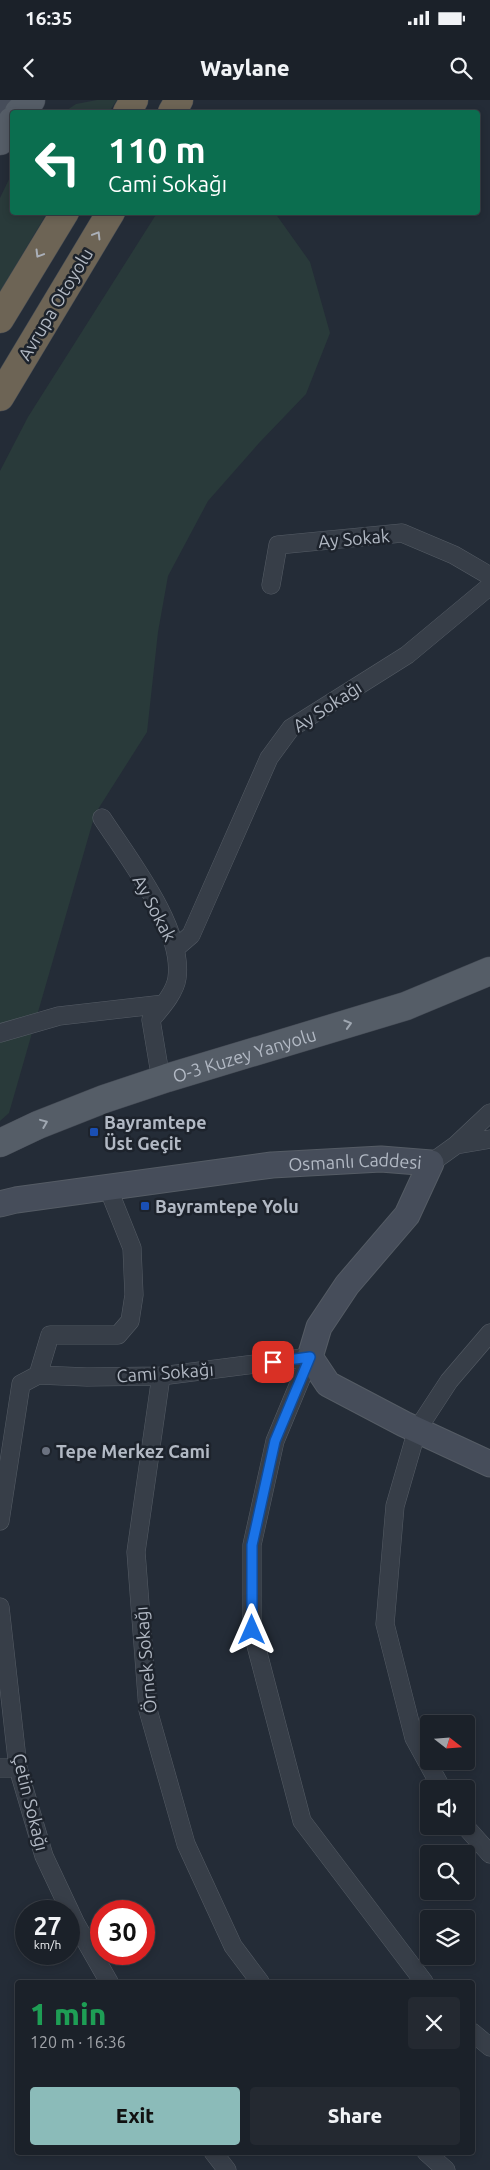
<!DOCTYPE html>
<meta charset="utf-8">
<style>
body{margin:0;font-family:Ubuntu,sans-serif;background:#242931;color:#f1f3f6;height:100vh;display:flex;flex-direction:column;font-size:19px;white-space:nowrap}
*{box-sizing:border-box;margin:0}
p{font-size:16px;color:#a0a3a8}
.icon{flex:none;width:28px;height:28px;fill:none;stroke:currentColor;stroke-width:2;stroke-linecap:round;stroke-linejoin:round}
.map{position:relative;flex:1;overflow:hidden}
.panel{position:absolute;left:15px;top:1880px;width:460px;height:175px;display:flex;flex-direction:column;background:#1b2129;border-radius:5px;box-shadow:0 2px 8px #0003,0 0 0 1px #393e46}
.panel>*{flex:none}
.top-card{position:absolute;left:10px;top:10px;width:470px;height:105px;border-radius:5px;box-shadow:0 2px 8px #0003,0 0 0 1px #393e46;background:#0b6e4f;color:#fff;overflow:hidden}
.needle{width:32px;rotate:107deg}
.buttons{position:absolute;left:420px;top:1615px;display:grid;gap:10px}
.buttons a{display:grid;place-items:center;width:55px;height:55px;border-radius:5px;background:#1b2129;box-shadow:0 2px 8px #0003,0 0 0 1px #393e46;font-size:25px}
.speed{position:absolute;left:15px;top:1800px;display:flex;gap:10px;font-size:25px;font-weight:700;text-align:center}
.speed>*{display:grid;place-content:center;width:65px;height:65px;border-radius:50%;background:#1b2129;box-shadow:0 2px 8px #0003,0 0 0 1px #393e46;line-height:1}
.speed small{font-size:12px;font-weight:400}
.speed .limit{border:8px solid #d22;background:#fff;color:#111}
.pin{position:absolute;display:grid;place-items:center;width:42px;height:42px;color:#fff;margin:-21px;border-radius:10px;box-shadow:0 2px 8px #0006}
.me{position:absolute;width:55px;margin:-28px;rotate:0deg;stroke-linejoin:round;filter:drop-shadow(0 0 4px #0008)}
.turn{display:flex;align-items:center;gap:18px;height:105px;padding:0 15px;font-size:22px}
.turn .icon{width:65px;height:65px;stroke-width:2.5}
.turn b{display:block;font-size:35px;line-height:42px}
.round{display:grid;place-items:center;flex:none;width:52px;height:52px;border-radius:5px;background:#242931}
.head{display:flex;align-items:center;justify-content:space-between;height:85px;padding:0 15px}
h1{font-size:30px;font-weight:800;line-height:38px;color:#1e9e55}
.action{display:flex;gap:10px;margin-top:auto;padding:10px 15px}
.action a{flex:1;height:58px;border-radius:5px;background:#8bbbb9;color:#111;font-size:20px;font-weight:800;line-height:58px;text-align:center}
.action a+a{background:#242931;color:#f1f3f6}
.status{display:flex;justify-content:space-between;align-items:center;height:35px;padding:0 25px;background:#1b2129;direction:ltr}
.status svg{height:14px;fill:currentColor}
header{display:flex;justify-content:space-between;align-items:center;height:65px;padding:0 15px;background:#1b2129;font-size:22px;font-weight:800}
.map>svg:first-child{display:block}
</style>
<div class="status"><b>16:35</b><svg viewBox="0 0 49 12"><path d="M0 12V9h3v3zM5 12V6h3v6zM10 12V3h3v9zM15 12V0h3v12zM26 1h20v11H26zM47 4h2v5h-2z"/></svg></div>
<header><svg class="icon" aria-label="back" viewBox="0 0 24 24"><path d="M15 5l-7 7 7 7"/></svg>Waylane<svg class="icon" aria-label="search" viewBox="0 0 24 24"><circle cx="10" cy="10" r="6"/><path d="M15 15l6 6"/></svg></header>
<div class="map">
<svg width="490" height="2070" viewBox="0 0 490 2070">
<rect width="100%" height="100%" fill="#242c37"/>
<!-- green -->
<path fill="#293a3a" d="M97,0H117L109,12H64L76,4Z
M12,73V112L47,113L0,192V98Z
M157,113H275L310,162L330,233L306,294L259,343L208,401L168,476L158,532L147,632L95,714L9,1013L0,1021V371L28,317Z"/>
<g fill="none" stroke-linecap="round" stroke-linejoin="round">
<!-- street casing -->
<g stroke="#555c65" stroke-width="19">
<path id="street" d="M271,485L278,445L402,433L454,455L490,476
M102,718C128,758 184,829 177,878C175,893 160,909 151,920L161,980
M176,848L191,835L269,658L291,628L407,555L490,486
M0,933L59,916L164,904
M456,1045L490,1013
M431,1063L456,1045L490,1039
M38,1275L50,1235H118L130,1221L134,1195L132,1148L108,1088
M161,1276L136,1452L148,1610L186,1744L233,1846L260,1882
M0,1421L21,1284L38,1275L87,1277L161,1276L310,1257L275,1341L252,1445V1530L302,1721L424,1882
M0,1507L18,1668L44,1756L76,1824L109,1882
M0,1668H18
M442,1689L414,1638L385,1524L395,1406L417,1330L449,1281L490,1233
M465,1726L490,1754
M472,1932L490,1947
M213,2052L227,2070
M426,2052L446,2070"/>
</g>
<!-- secondary casing -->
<g stroke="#555c65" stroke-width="27">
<g id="secondary">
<path d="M0,1L3,0"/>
<path id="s1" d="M0,1104L16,1100L272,1065L381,1059L431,1063L407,1115L347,1185L319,1227L310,1257L328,1284L404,1324L490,1364"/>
</g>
</g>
<!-- primary casing -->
<g stroke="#414751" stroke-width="29">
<g id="primary">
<path d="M19,12L31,0"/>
<path d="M0,41L12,21"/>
<path id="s2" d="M0,1043L38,1025L104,999L167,978L406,906L490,871"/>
</g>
</g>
<!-- highway casing -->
<g stroke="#424952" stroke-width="29">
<path id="highway" d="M127,12L134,0
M172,12L179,0
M0,219L65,112
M0,297L111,112"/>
</g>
<!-- street -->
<use href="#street" stroke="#373e48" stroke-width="18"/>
<!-- secondary -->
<use href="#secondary" stroke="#464d5a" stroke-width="25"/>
<!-- primary -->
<use href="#primary" stroke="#555d67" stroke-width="28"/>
<!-- highway -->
<use href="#highway" stroke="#6d6455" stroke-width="28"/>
</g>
<!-- one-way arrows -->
<defs><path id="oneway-chevron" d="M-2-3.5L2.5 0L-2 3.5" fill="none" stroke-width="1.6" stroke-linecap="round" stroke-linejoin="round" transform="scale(1.25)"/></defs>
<g stroke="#abb0b9">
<use href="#oneway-chevron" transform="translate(97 135) rotate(-59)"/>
<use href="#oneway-chevron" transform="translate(39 154) rotate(121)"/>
</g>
<g stroke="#9fa7b1">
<use href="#oneway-chevron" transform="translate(348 924) rotate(-17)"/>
<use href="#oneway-chevron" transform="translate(44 1023) rotate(-22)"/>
</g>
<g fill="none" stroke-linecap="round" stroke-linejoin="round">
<!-- route casing -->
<g stroke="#114b97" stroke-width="12">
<path id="route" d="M252,1530V1445L275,1341L310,1257L273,1262"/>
</g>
<!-- route -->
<use href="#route" stroke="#1a73e8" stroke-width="9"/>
</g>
<!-- markers -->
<g fill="#1a4fb4" stroke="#1d232c" stroke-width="2">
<rect x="89" y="1027" width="10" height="10" rx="2.5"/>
<rect x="140" y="1101" width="10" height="10" rx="2.5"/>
</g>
<circle fill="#6b7280" stroke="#1d232c" stroke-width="2" cx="46" cy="1351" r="5"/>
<g text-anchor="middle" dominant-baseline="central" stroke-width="5" stroke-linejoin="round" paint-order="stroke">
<!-- street labels -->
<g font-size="18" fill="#b2b9c4" stroke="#1d232c">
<text transform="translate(55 204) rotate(-59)">Avrupa Otoyolu</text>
<text transform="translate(354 438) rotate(-5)">Ay Sokak</text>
<text transform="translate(327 606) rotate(-33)">Ay Sokağı</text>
<text transform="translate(155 808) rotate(62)">Ay Sokak</text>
<text stroke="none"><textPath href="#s2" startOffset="260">O-3 Kuzey Yanyolu</textPath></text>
<text stroke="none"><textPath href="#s1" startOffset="358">Osmanlı Caddesi</textPath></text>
<text transform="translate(165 1272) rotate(-4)">Cami Sokağı</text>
<text transform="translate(145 1560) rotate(-95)">Örnek Sokağı</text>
<text transform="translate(31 1702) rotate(76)">Çetin Sokağı</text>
</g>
<!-- poi labels -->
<g font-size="18" font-weight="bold" fill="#b2b9c4" stroke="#1d232c" text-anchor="start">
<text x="104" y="1022">Bayramtepe<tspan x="104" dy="21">Üst Geçit</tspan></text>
<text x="155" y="1106">Bayramtepe Yolu</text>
<text x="56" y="1351">Tepe Merkez Cami</text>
</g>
</g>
</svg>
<div class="buttons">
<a><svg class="needle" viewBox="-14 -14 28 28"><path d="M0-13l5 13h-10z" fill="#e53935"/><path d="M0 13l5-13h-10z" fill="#a0a3a8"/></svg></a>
<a><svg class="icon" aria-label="sound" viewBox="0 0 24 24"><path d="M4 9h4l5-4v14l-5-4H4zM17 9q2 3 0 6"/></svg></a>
<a><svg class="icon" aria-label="search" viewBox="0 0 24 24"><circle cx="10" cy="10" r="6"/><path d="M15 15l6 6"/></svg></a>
<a><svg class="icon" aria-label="layers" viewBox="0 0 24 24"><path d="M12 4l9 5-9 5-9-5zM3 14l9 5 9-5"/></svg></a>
</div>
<div class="speed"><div>27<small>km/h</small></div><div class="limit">30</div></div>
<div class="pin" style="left:273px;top:1262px;background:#d93025"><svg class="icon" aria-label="arrive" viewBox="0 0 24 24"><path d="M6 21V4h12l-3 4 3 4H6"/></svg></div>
<svg class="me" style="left:252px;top:1530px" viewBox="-20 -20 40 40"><path d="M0-17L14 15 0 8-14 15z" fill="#1a73e8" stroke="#fff" stroke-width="4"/></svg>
<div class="top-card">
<div class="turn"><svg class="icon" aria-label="left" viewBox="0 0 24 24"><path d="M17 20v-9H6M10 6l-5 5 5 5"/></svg><div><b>110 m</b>Cami Sokağı</div></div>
</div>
<section class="panel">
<div class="head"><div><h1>1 min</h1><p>120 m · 16:36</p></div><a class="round"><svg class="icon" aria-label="close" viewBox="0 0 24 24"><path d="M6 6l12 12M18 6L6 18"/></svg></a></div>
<div class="action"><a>Exit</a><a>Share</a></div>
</section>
</div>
